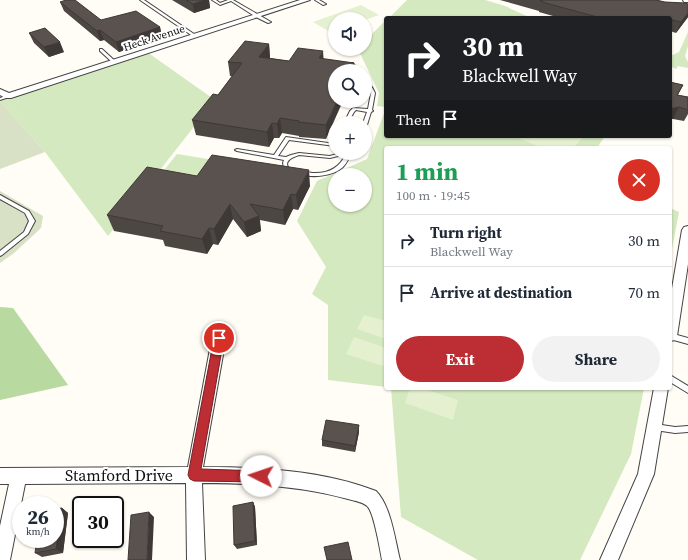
<!DOCTYPE html>
<meta charset="utf-8">
<style>
body{margin:0;font-family:"Source Serif 4",serif;background:#f2f2f3;color:#1f2937;height:100vh;display:flex;flex-direction:column;font-size:15px;white-space:nowrap}
*{box-sizing:border-box;margin:0}
p{font-size:13px;color:#747a83}
.icon{flex:none;width:22px;height:22px;fill:none;stroke:currentColor;stroke-width:2;stroke-linecap:round;stroke-linejoin:round}
.map{position:relative;flex:1;overflow:hidden}
.details{position:absolute;left:384px;top:146px;width:288px;height:244px;display:flex;flex-direction:column;background:#fff;border-radius:4px;box-shadow:0 1px 3px #0004}
.details>*{flex:none}
.banner{position:absolute;left:384px;top:16px;width:288px;height:122px;border-radius:4px;box-shadow:0 1px 3px #0004;background:#202124;color:#fff;overflow:hidden}
.controls{position:absolute;left:328px;top:12px;display:grid;gap:8px}
.controls a{display:grid;place-items:center;width:44px;height:44px;border-radius:50%;background:#fff;box-shadow:0 1px 3px #0004;font-size:20px}
.speed{position:absolute;left:12px;top:496px;display:flex;gap:8px;font-size:20px;font-weight:700;text-align:center}
.speed>*{display:grid;place-content:center;width:52px;height:52px;border-radius:50%;background:#fff;box-shadow:0 1px 3px #0004;line-height:1}
.speed small{font-size:10px;font-weight:400}
.speed .limit{border:2px solid #111;border-radius:6px;background:#fff;color:#111}
.pin{position:absolute;display:grid;place-items:center;width:34px;height:34px;color:#fff;margin:-17px;border:2px solid #fff;border-radius:50%;box-shadow:0 1px 4px #0007}
.me{position:absolute;width:44px;margin:-22px;rotate:274deg;stroke-linejoin:round;filter:drop-shadow(0 0 3px #0008)}
.turn{display:flex;align-items:center;gap:14px;height:84px;padding:0 12px;font-size:18px}
.turn .icon{width:52px;height:52px;stroke-width:2.5}
.turn b{display:block;font-size:28px;line-height:34px}
.then{display:flex;align-items:center;height:38px;padding:0 12px;background:#0003;gap:8px;font-size:15px}
.round{display:grid;place-items:center;flex:none;width:42px;height:42px;border-radius:21px;background:#f2f2f3}
.summary{display:flex;align-items:center;justify-content:space-between;height:68px;padding:0 12px}
h1{font-size:24px;font-weight:700;line-height:30px;color:#1e9e55}
.primary-button{display:flex;gap:8px;margin-top:auto;padding:8px 12px}
.primary-button a{flex:1;height:46px;border-radius:24px;background:#bc2e33;color:#fff;font-size:16px;font-weight:700;line-height:46px;text-align:center}
.primary-button a+a{background:#f2f2f3;color:#1f2937}
ul{padding:0;list-style:none}
li{display:flex;align-items:center;gap:12px;height:52px;padding:0 12px;border-top:1px solid #e0e1e3}
li div{flex:1}
li b{display:block;font-size:15px}
li em{font-style:normal}
.map>svg:first-child{display:block}
</style>
<div class="map">
<svg width="688" height="560" viewBox="0 0 688 560">
<rect width="100%" height="100%" fill="#fffdf5"/>
<!-- green -->
<path fill="#d4e9bf" fill-rule="evenodd" d="M407,0H485L505,6L531,18H389Z
M386,20V107L377,106L379,93L358,49H365V41Z
M688,32V46L685,56L688,62V68L678,66L676,69L670,66V56L679,52Z
M147,52L215,100L108,236L45,152L0,101V98Z
M386,108V136H605L597,148H386V387L328,380V305L312,294L326,267L297,221L317,181L367,159ZM335,175H365V205H335Z
M177,154L214,160L196,186L157,179Z
M670,208L679,212L670,259Z
M391,388H644L631,454L580,560H478L401,517Z"/>
<!-- forest -->
<path fill="#b8d99f" d="M0,307L13,308L68,385L0,400Z"/>
<!-- cemetery -->
<path fill="#d8e1c5" d="M0,101L45,152L0,169Z
M0,191L43,216L41,228L14,253L0,263Z"/>
<!-- pitch -->
<path fill="#e5f0d1" d="M361,5L379,15L365,20L335,19V30L330,32L313,22Z
M513,136H584L573,148H543Z
M364,315L386,321V339L357,329Z
M354,337L386,348V367L346,354Z
M410,388H421L458,400L453,420L405,403Z"/>
<g fill="none" stroke-linecap="round" stroke-linejoin="round">
<!-- service casing -->
<g stroke="#444" stroke-width="2">
<path id="service" d="M140,0H144L197,36L194,37Z
M212,0H216L220,3L228,0H233L271,22L268,23L256,17L231,1L220,5Z
M315,0H319L326,4L323,5Z
M100,49H102L115,61V63H113L100,51Z
M351,63H353L359,71H355L350,64Z
M365,81C369,83 373,88 375,93L372,110L373,111L371,112L367,125L365,126V123H363L367,112L356,110L354,112L348,123H344L350,111L353,108L368,109L371,93L365,85Z
M8,95L10,96L9,97L0,100V98Z
M286,137L335,144V146L289,140L278,156L286,157L291,155L299,153L330,156L340,153H351C349,158 347,163 343,167C334,176 310,179 300,173C303,171 307,172 312,173C327,174 339,169 346,154L330,158L299,155C294,157 284,160 288,167C289,169 292,170 293,172L291,174L284,168L283,163L284,160L237,151L235,150L237,149L274,155Z
M0,195L29,211L35,221L28,234L2,255L0,256V251L24,232L29,221L25,213L0,199Z
M670,333L688,338V344L670,339Z
M670,375L688,386V393L670,382Z
M655,424L675,427L688,426V432L675,433L655,430L652,429L651,427L652,425Z"/>
</g>
<!-- minor casing -->
<g stroke="#444" stroke-width="2">
<path id="minor" d="M300,0H310L11,98H5L0,95V89L9,93Z
M688,226V264L677,336L675,340L670,341V300L682,230L684,227Z
M219,333L224,334L226,338L203,467C259,467 323,470 376,491C391,506 395,540 400,560H382C380,549 374,514 368,507C364,502 355,501 348,499C301,486 252,483 202,483L205,560H187L186,483L25,484L10,560H0V526L9,484H0V468L188,467L212,338L214,334Z
M654,388H668L654,474L618,560H600L638,474Z"/>
</g>
<!-- tertiary casing -->
<g stroke="#444" stroke-width="2">
<path id="tertiary" d="M683,0H688V2H684Z"/>
</g>
<!-- service -->
<use href="#service" fill="#fff" fill-rule="evenodd"/>
<!-- minor -->
<use href="#minor" fill="#fff" fill-rule="evenodd"/>
<!-- tertiary -->
<use href="#tertiary" fill="#fff" fill-rule="evenodd"/>
</g>
<!-- wall -->
<path fill="#4d4743" d="M172,0H209L210,8L194,13Z
M500,0H656L665,2L688,4V17L676,33L670,31V18H560L539,12V11Z
M60,2L101,20L160,27L162,37L119,52L104,40L100,41L64,11Z
M29,33L64,52L49,57L34,43Z
M269,44L270,58L289,61L323,59L354,63V71H335L326,139L299,137V136L282,133L279,138H274L269,147L196,135L192,120L218,95L232,76H230L228,62Z
M670,82L683,85L678,95L688,97V114L684,121L673,119Z
M197,176L310,186L298,210L293,209L285,225L260,220L261,231L247,237L233,219L218,245L213,244L207,254L165,246L163,240L114,231L107,215Z
M359,432L355,452L322,446V440Z
M253,502L255,507L257,545L237,549L234,545Z
M62,508L68,513L63,553L42,557L35,553Z"/>
<!-- shaded-wall -->
<path fill="#3e3937" d="M205,0H209L210,8L194,13L193,4Z
M688,13V17L676,33L681,22Z
M160,27L162,37L119,52L116,42Z
M100,30L104,40L100,41L97,31Z
M60,42L64,52L49,57L44,47Z
M269,44L270,58L261,71L259,57Z
M323,51L324,65L319,58Z
M354,63V71H350Z
M337,101H343L326,139V125Z
M679,107L673,119H670V109Z
M280,118L282,133L279,138L277,124Z
M272,123L274,138L269,147L267,132Z
M309,170L310,186L298,210L296,195Z
M291,194L293,209L285,225L283,210Z
M230,204L233,219L218,245L214,229Z
M259,216L261,231L247,237L244,222Z
M209,228L213,244L207,254L202,239Z
M359,425V432L355,452V446Z
M253,502L255,507L257,545L255,541Z
M62,508L68,513L63,553L56,549Z
M149,512L154,517L152,560H147Z"/>
<!-- building -->
<path fill="#59524e" stroke="#3e3937" d="M66,0H75L101,20L136,11L160,27L116,42L100,30L97,31L60,2Z
M186,0H205L193,4Z
M539,0H656L665,2L685,3L688,4V13L681,22L672,20L670,23V18H601L542,2L543,1Z
M45,28L60,42L44,47L29,33Z
M245,41L269,44L259,57L289,61L298,48L323,51L319,58L354,63L350,71H335V101H337L326,125L298,122L299,121L280,118L277,124L272,123L267,132L192,120L213,94L218,95L242,63L228,62Z
M670,82L683,85L677,95L688,97V110L679,107L670,109Z
M212,155L309,170L296,195L291,194L283,210L250,204L259,216L244,222L230,204L214,229L209,228L202,239L160,231L163,226L107,215L147,167L197,176Z
M326,420L359,425L355,446L322,440Z
M253,502L255,541L234,545L233,506Z
M62,508L56,549L35,553L37,539H55V509Z
M149,512L147,560H128L131,515Z
M348,542L352,560H327L324,547Z"/>
<!-- route -->
<path fill="#bc2e33" stroke="#7a1e21" d="M219,334L223,335L224,338L201,469L261,471L265,472L267,476L265,481L261,482L194,481L190,479L188,475L214,338L216,335Z"/>
<g text-anchor="middle" dominant-baseline="central" stroke-width="4" stroke-linejoin="round" paint-order="stroke">
<!-- far-street labels -->
<g font-size="11" fill="#111" stroke="#fff">
<text transform="translate(154 38) rotate(-18)">Heck Avenue</text>
</g>
<!-- near-street labels -->
<g font-size="16" fill="#111" stroke="#fff">
<text x="119" y="475">Stamford Drive</text>
</g>
</g>
</svg>
<div class="controls">
<a><svg class="icon" aria-label="sound" viewBox="0 0 24 24"><path d="M4 9h4l5-4v14l-5-4H4zM17 9q2 3 0 6"/></svg></a>
<a><svg class="icon" aria-label="search" viewBox="0 0 24 24"><circle cx="10" cy="10" r="6"/><path d="M15 15l6 6"/></svg></a>
<a>+</a>
<a>−</a>
</div>
<div class="speed"><div>26<small>km/h</small></div><div class="limit">30</div></div>
<div class="pin" style="left:219px;top:338px;background:#d93025"><svg class="icon" aria-label="arrive" viewBox="0 0 24 24"><path d="M6 21V4h12l-3 4 3 4H6"/></svg></div>
<svg class="me" style="left:261px;top:476px" viewBox="-20 -20 40 40"><circle r="19" fill="#fff"/><path d="M0-13L10 11 0 6-10 11z" fill="#bc2e33"/></svg>
<div class="banner">
<div class="turn"><svg class="icon" aria-label="right" viewBox="0 0 24 24"><path d="M7 20v-9h11M14 6l5 5-5 5"/></svg><div><b>30 m</b>Blackwell Way</div></div>
<div class="then">Then<svg class="icon" aria-label="arrive" viewBox="0 0 24 24"><path d="M6 21V4h12l-3 4 3 4H6"/></svg></div>
</div>
<section class="details">
<div class="summary"><div><h1>1 min</h1><p>100 m · 19:45</p></div><a class="round" style="background:#d93025;color:#fff"><svg class="icon" aria-label="close" viewBox="0 0 24 24"><path d="M6 6l12 12M18 6L6 18"/></svg></a></div>
<ul>
<li><svg class="icon" aria-label="right" viewBox="0 0 24 24"><path d="M7 20v-9h11M14 6l5 5-5 5"/></svg><div><b>Turn right</b><p>Blackwell Way</p></div><em>30 m</em></li>
<li><svg class="icon" aria-label="arrive" viewBox="0 0 24 24"><path d="M6 21V4h12l-3 4 3 4H6"/></svg><div><b>Arrive at destination</b></div><em>70 m</em></li>
</ul>
<div class="primary-button"><a>Exit</a><a>Share</a></div>
</section>
</div>
